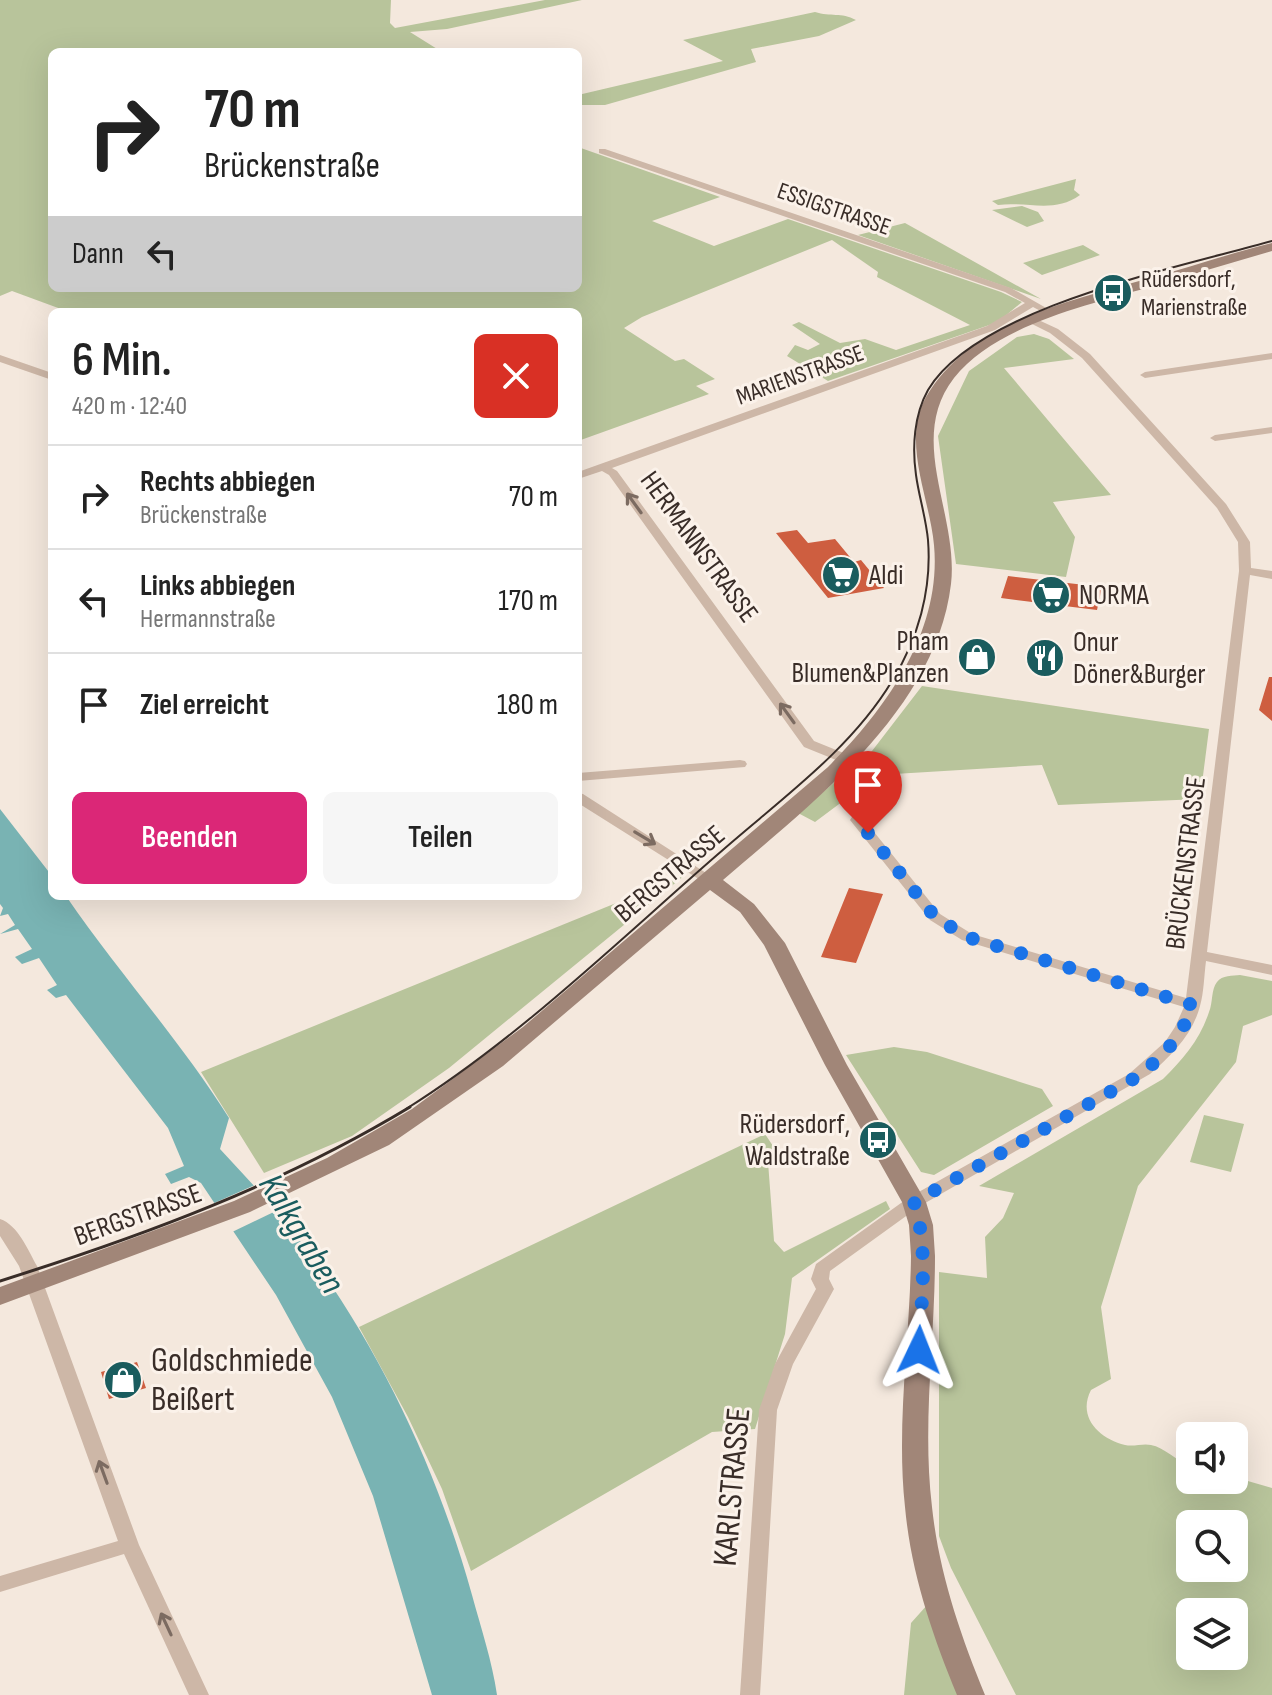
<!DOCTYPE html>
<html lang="de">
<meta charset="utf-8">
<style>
body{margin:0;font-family:"Sofia Sans Condensed",sans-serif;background:#f6f6f6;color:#222;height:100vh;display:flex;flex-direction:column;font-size:30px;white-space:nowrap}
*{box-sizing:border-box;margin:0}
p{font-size:26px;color:#767676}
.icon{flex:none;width:44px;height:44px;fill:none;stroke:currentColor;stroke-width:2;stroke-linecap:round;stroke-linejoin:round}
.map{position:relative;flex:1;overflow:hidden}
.drawer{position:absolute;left:48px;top:308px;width:534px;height:592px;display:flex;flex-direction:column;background:#fff;border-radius:12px;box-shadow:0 8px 32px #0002}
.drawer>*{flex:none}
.top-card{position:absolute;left:48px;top:48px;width:534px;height:244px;border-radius:12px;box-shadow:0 8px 32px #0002;background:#fff;color:#222;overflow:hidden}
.controls{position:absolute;left:1176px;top:1422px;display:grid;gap:16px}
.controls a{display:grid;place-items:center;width:72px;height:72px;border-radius:12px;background:#fff;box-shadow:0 8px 32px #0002;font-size:40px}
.pin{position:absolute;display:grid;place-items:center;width:68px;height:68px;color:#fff;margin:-82px -34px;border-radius:50% 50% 50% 0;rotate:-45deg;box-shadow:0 0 8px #0007}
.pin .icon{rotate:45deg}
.me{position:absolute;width:88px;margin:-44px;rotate:2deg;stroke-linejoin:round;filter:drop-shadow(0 0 6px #0008)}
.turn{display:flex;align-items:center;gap:28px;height:168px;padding:0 24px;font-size:36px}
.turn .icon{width:104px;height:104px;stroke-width:2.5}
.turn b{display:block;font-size:56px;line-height:68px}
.then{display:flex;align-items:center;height:76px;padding:0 24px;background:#0003;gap:16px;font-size:30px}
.round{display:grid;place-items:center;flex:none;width:84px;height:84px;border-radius:12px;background:#f6f6f6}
.headline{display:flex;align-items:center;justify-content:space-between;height:136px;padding:0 24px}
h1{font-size:48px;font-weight:600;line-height:60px}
.primary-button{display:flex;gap:16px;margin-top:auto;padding:16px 24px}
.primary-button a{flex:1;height:92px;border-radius:12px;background:#db2777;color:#fff;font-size:32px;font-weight:600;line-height:92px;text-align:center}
.primary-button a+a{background:#f6f6f6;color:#222}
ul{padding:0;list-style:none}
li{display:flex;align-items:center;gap:24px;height:104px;padding:0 24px;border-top:2px solid #e0e0e0}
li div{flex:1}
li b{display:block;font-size:30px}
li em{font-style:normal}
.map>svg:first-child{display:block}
</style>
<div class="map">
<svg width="1272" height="1695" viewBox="0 0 1272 1695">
<rect width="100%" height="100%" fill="#f4e8dd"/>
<!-- green -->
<path fill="#b8c49b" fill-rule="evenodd" d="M0,0H391L390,23L395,28L545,0H582L447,29L410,32L442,52H52V288H578V147L720,197L652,221L714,246L788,219L1001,292L1022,302L998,322L828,381L787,356L795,345L808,350L820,344L792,325L799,322L840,343L865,339L896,350L970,325L877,277L878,272L832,240L642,317L624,328L675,361L684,359L715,379L696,386L709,394L578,441V312H69L12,291L0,296Z
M815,12C831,17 841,12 856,20L819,36L751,49L756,62L605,105H578V95L723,61L683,40Z
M1076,179L1074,190L1080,195C1054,214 1027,201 998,205L992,201Z
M1022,206L1038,212L1044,221L1027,227L992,210Z
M905,223L1041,299L858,235Z
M1083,245L1100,255L1042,275L1023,263Z
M1034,334L1049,339L1074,359L1004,368L1111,495L1053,502L1075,537L1066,577L956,564L938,436L969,371L1017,337Z
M922,686L1209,729L1200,799L1058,805L1042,765L878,775L815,822L798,813L872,751Z
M685,875L449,1068L352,1136L264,1173L201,1072Z
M1240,975L1272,981V1015L1243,1026L1236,1062L1138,1186L1101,1307L1111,1379L1091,1390C1077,1417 1099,1439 1125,1445C1134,1447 1143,1443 1151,1445C1164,1447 1176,1461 1190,1465V1480H1234V1477L1272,1488V1695H1016L951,1568L939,1536V1272L987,1278L985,1237L1003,1218L1014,1193L979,1186L1163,1079C1183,1059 1200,1040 1209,1012C1213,1003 1211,989 1217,982C1222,975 1233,976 1240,975ZM1190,1524H1234V1568H1190ZM1190,1612H1234V1656H1190Z
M894,1047L927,1052L1042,1089L1053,1106L934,1175L921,1172L846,1055Z
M1204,1115L1244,1124L1231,1172L1190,1162Z
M765,1134L781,1158L768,1162L774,1241L784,1252L886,1201L890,1209L792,1278L785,1334L755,1429L712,1432L471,1571L442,1489L408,1417L359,1327Z
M928,1604L959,1695H904L911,1623Z"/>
<!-- water -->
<path fill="#79b3b3" d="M0,809L52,876V896H66C118,972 180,1040 229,1118L220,1149C249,1181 279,1211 304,1246C381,1351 437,1469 472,1595C481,1628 492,1661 497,1695H432L373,1496L332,1397L276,1295L201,1183L189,1177L171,1184L165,1174L184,1166L168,1128L66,995L56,998L47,990L57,985L39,958L22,964L15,957L32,949L18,929L0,934L15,925L8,914L0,916L3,908L0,904Z"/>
<!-- pier -->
<path fill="#f4e8dd" d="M257,1184L280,1209L230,1233L212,1204Z"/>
<!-- building -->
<path fill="#ce5e40" d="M797,530L808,543L835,539L854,562L861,560L884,588L828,598L776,533Z
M1008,576L1102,587L1097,610L1001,598Z
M1269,677H1272V721L1259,710Z
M849,888L883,894L856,963L821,957Z
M137,1362L146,1388L109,1399L101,1372Z"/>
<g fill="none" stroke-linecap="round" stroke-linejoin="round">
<!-- street -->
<path fill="#cdb7a7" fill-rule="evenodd" d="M599,149H605L1011,288L1055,313L1050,316L1033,307L995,330L612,468L617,471L814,741L851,756L853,759L851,762H841L804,747L609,475L602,471L578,479V472L987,326L1025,303L1005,292L599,153Z
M1032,317L1058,329L1090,354L1226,504L1250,542L1251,568L1272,571V579L1250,575L1207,952L1272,965V975L1206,961C1204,976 1204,992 1200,1006C1193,1034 1171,1056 1150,1074L920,1206L830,1271L829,1279L834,1289L793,1364L777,1410L760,1695H740L759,1410L775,1364L816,1289L811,1279L816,1264L908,1198L1129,1074L1165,1042L1175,1027L1184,1007L962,940L930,920L850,820L852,817H862L940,914L972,934L1186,998L1239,571L1238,542L1217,508L1082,358L1050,333L1028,322L1027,320Z
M1272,353V359L1145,378L1140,375L1145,372Z
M0,355L52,373V380L0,362Z
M1272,427V433L1215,441L1210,438L1215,435Z
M740,760L745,761L747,764L745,767L578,781V773Z
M578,793L583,794L717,880L715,883H705L578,803Z
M0,1219C18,1225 28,1250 37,1266L139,1545L209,1695H189L124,1554L0,1592V1576L118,1541L19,1266L0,1236Z"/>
<!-- secondary -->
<path fill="#a18678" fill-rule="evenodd" d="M1272,243V251C1231,263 1190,275 1150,287C1088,305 996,325 954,378C906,440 959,514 951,584C936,710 812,803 723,880L754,904L785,943L847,1065L926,1202L933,1225L935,1256C935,1340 922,1424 932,1507C939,1573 960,1634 985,1695H957C932,1634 911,1573 905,1507C896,1424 910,1339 911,1256L909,1225L902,1202L825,1065L764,945L740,912L710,890L503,1066L389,1145L250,1212L0,1305V1287L234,1201L327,1158L412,1109L523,1027L828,767C886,709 942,631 934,545C930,499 901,441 926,397C971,320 1071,301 1150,278C1191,267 1231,253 1272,243Z"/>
<!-- tram-far1 -->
<path stroke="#392d28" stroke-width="2" d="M406,1109C519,1038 617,942 717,855C778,801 850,751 892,681C918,639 932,590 928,540C926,518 919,497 916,475C912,447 914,415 928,390C977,307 1181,267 1272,241"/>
<!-- tram -->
<path stroke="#392d28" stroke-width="3" d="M0,1281C143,1236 281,1185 410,1107"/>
</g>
<!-- one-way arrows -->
<defs><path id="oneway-shaft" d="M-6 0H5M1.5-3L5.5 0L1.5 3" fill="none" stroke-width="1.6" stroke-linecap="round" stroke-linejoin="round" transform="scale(2)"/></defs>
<g stroke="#7c6b61">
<use href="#oneway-shaft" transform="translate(634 503) rotate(-126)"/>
<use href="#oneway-shaft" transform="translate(787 713) rotate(-126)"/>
<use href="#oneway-shaft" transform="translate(645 838) rotate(31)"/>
<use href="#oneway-shaft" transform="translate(103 1472) rotate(-110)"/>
<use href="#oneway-shaft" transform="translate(166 1624) rotate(-115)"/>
</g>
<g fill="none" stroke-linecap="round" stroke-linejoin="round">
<!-- route -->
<path stroke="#1a73e8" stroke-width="14" stroke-dasharray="0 25.2" d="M868,833L935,917L967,937L1193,1005C1182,1037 1162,1058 1135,1078L914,1202C929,1249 921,1301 919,1350"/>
</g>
<!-- icons -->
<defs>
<g id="bus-disc" transform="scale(2)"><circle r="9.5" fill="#1a5c5e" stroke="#fbf2ea"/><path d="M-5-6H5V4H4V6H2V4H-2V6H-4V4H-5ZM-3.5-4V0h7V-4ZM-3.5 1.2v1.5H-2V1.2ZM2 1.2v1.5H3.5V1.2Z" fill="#fff"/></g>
<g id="supermarket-disc" transform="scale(2)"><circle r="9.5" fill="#1a5c5e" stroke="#fbf2ea"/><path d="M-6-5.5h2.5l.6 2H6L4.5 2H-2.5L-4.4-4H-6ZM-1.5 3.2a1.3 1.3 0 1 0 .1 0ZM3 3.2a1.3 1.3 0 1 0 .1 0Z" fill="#fff"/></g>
<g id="shop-disc" transform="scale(2)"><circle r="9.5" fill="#1a5c5e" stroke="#fbf2ea"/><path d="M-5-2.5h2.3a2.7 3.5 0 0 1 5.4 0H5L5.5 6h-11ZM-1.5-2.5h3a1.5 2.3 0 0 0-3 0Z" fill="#fff"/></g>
<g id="restaurant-disc" transform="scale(2)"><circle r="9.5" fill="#1a5c5e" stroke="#fbf2ea"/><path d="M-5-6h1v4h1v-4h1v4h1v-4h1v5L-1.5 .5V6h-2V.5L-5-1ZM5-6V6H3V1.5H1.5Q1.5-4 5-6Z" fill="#fff"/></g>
</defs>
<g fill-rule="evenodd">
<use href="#bus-disc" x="1113" y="293"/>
<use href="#supermarket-disc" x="841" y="575"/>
<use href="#supermarket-disc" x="1051" y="595"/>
<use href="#shop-disc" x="977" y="657"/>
<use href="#restaurant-disc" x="1045" y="658"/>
<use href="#bus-disc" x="878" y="1140"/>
<use href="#shop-disc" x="123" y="1380"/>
</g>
<g text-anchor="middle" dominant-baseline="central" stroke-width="6" stroke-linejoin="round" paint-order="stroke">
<!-- far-street labels -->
<g font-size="24" fill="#392d28" stroke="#fbf2ea">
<text transform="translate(834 209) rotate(19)">ESSIGSTRASSE</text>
<text transform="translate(800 375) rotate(-20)">MARIENSTRASSE</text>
</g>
<!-- far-poi labels -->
<g font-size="24" fill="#392d28" stroke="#fbf2ea" text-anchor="start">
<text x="1141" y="279">Rüdersdorf,<tspan x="1141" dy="28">Marienstraße</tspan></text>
</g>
<!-- street labels -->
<g font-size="28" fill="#392d28" stroke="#fbf2ea">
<text transform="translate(699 547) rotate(54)">HERMANNSTRASSE</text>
<text transform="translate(1186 863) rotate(-83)">BRÜCKENSTRASSE</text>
<text transform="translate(670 874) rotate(-40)">BERGSTRASSE</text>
<text transform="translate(138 1215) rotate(-20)">BERGSTRASSE</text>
</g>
<!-- poi labels -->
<g font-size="28" fill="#392d28" stroke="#fbf2ea" text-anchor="start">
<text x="869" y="575">Aldi</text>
<text x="1079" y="595">NORMA</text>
<text x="949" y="641" text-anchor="end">Pham<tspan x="949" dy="32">Blumen&amp;Planzen</tspan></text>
<text x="1073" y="642">Onur<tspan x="1073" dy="32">Döner&amp;Burger</tspan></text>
<text x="850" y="1124" text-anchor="end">Rüdersdorf,<tspan x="850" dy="32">Waldstraße</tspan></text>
</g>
<!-- near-poi labels -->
<g font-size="34" fill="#392d28" stroke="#fbf2ea" text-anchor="start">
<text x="151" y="1360">Goldschmiede<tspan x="151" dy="39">Beißert</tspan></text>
</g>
<!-- near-street labels -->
<g font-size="34" fill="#392d28" stroke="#fbf2ea">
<text transform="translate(732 1487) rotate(-85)">KARLSTRASSE</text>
</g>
<!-- near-water labels -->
<g font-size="36" font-style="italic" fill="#1a5c5e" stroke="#fbf2ea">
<text transform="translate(301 1234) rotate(59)">Kalkgraben</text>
</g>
</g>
</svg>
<div class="controls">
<a><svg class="icon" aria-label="sound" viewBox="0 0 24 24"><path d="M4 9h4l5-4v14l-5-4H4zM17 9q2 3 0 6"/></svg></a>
<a><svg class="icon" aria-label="search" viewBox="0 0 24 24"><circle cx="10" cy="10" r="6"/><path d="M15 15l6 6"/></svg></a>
<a><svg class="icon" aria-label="layers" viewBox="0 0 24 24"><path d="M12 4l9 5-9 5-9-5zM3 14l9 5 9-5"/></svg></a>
</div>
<div class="pin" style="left:868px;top:833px;background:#d93025"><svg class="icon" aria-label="arrive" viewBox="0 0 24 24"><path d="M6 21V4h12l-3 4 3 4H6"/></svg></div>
<svg class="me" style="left:919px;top:1350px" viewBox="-20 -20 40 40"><path d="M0-17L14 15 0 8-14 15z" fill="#1a73e8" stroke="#fff" stroke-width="4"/></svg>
<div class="top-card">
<div class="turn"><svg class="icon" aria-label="right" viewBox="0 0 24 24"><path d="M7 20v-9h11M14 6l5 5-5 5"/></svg><div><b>70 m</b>Brückenstraße</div></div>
<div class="then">Dann<svg class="icon" aria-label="left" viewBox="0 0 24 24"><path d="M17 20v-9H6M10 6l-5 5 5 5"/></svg></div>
</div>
<section class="drawer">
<div class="headline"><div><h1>6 Min.</h1><p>420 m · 12:40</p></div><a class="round" style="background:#d93025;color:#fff"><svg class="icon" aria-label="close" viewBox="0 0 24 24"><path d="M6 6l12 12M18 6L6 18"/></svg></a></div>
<ul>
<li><svg class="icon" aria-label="right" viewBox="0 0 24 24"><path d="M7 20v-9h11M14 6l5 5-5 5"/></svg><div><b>Rechts abbiegen</b><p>Brückenstraße</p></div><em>70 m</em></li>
<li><svg class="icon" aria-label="left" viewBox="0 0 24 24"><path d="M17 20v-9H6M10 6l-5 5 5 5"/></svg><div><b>Links abbiegen</b><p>Hermannstraße</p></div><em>170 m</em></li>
<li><svg class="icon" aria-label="arrive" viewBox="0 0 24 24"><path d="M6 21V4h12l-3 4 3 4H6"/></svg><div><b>Ziel erreicht</b></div><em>180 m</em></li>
</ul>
<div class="primary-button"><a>Beenden</a><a>Teilen</a></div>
</section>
</div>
